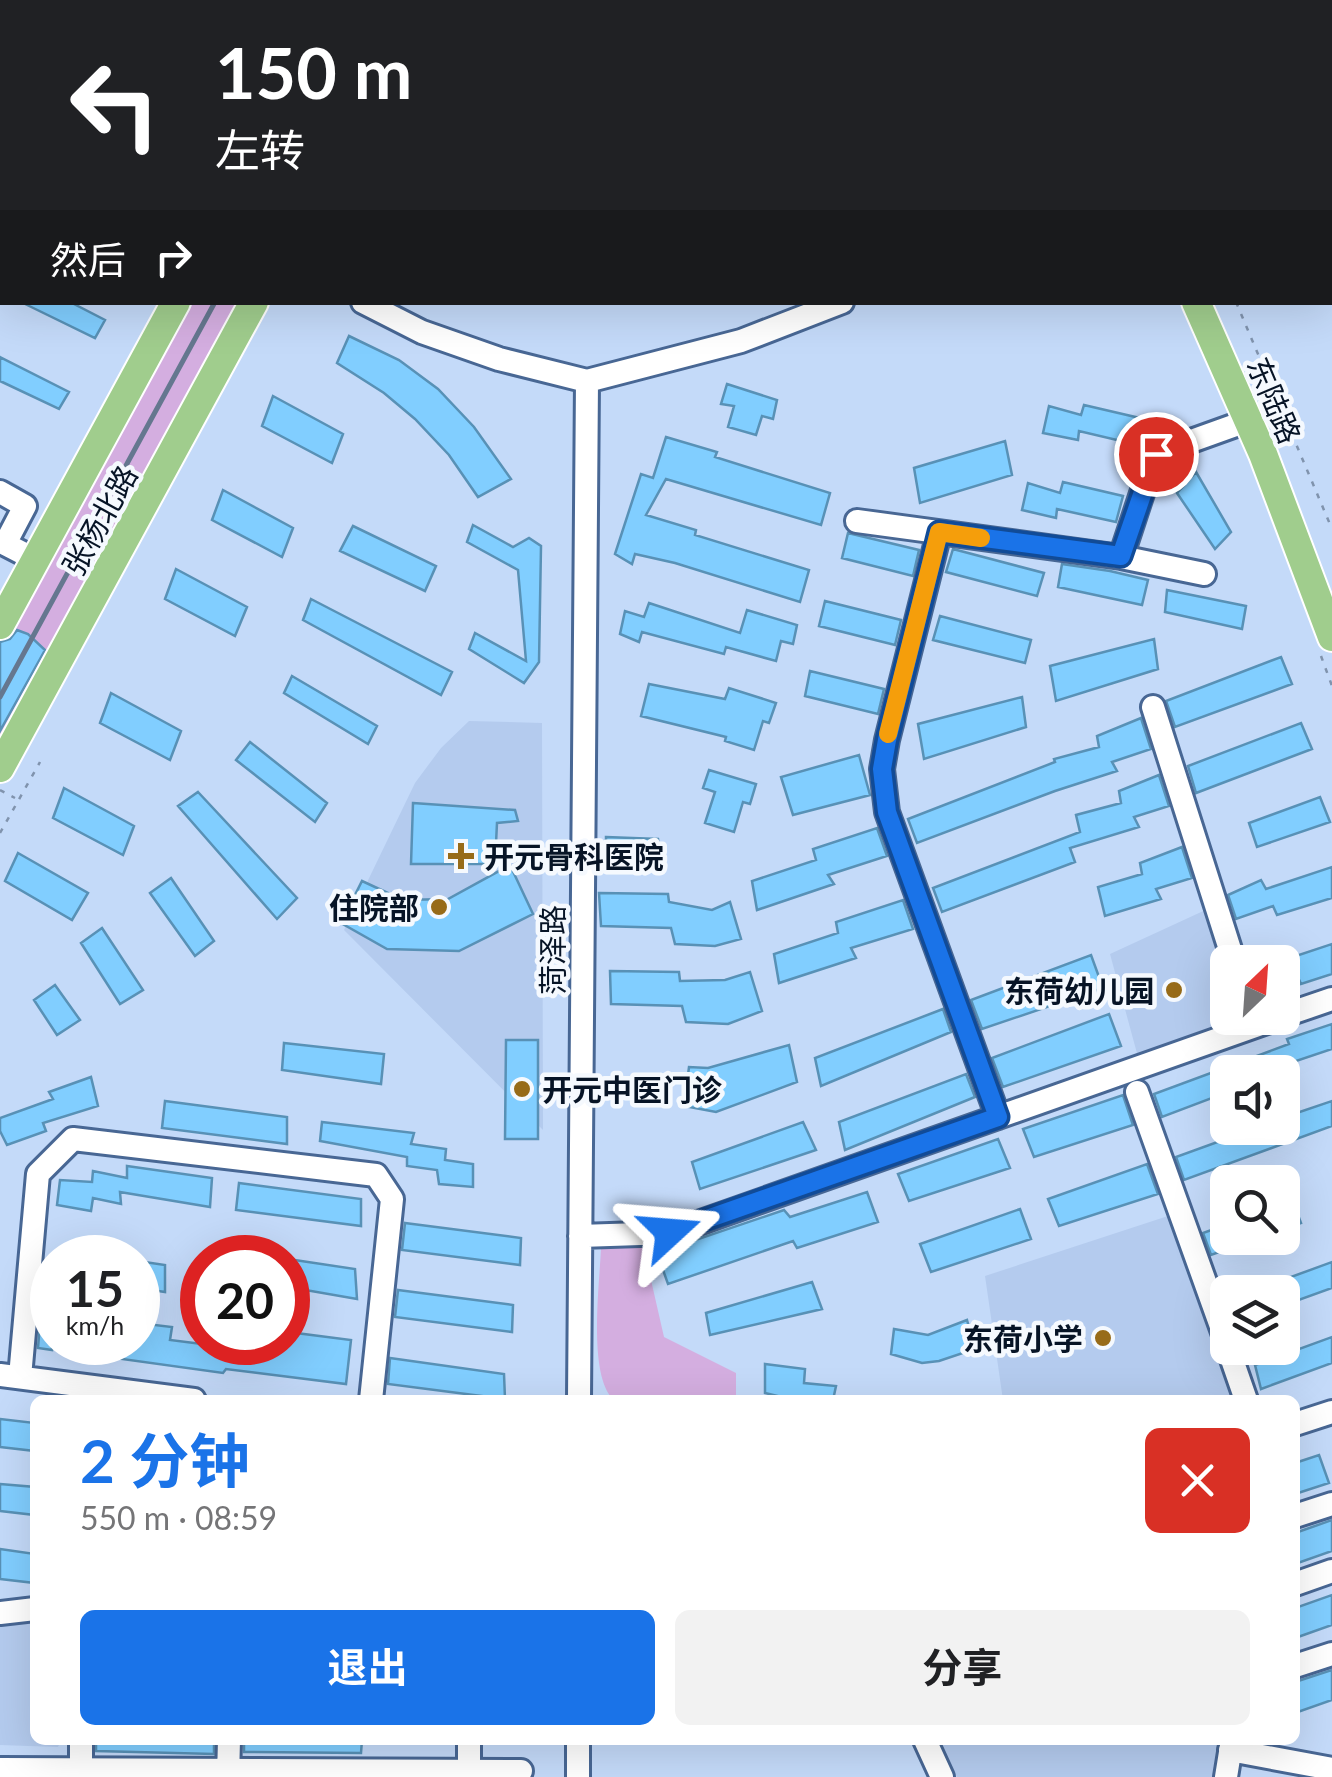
<!DOCTYPE html>
<html lang="zh">
<meta charset="utf-8">
<style>
body{margin:0;font-family:Lato,"Noto Sans SC",sans-serif;background:#f2f2f2;color:#202124;height:100vh;display:flex;flex-direction:column;font-size:38px;white-space:nowrap}
*{box-sizing:border-box;margin:0}
p{font-size:32px;color:#757577}
.icon{flex:none;width:55px;height:55px;fill:none;stroke:currentColor;stroke-width:2;stroke-linecap:round;stroke-linejoin:round}
.map{position:relative;flex:1;overflow:hidden}
.details{position:absolute;left:30px;top:1395px;width:1270px;height:350px;display:flex;flex-direction:column;background:#fff;border-radius:15px;box-shadow:0 10px 40px #0002}
.details>*{flex:none}
.top-card{position:absolute;left:0px;top:0px;width:1332px;height:305px;box-shadow:0 10px 40px #0002;background:#202124;color:#fff;overflow:hidden}
.needle{width:65px;rotate:25deg}
.fabs{position:absolute;left:1210px;top:945px;display:grid;gap:20px}
.fabs a{display:grid;place-items:center;width:90px;height:90px;border-radius:15px;background:#fff;box-shadow:0 10px 40px #0002;font-size:50px}
.speed{position:absolute;left:30px;top:1235px;display:flex;gap:20px;font-size:50px;font-weight:700;text-align:center}
.speed>*{display:grid;place-content:center;width:130px;height:130px;border-radius:50%;background:#fff;box-shadow:0 10px 40px #0002;line-height:1}
.speed small{font-size:25px;font-weight:400}
.speed .limit{border:15px solid #d22;background:#fff;color:#111}
.pin{position:absolute;display:grid;place-items:center;width:85px;height:85px;color:#fff;margin:-42px;border:5px solid #fff;border-radius:50%;box-shadow:0 2px 10px #0007}
.me{position:absolute;width:110px;margin:-55px;rotate:71deg;stroke-linejoin:round;filter:drop-shadow(0 0 8px #0008)}
.turn{display:flex;align-items:center;gap:35px;height:210px;padding:0 50px;font-size:45px}
.turn .icon{width:130px;height:130px;stroke-width:2.5}
.turn b{display:block;font-size:70px;line-height:85px}
.then{display:flex;align-items:center;height:95px;padding:0 50px;background:#0003;gap:20px;font-size:38px}
.round{display:grid;place-items:center;flex:none;width:105px;height:105px;border-radius:15px;background:#f2f2f2}
.overview{display:flex;align-items:center;justify-content:space-between;height:170px;padding:0 50px}
h1{font-size:60px;font-weight:700;line-height:75px;color:#1a73e8}
.primary-button{display:flex;gap:20px;margin-top:auto;padding:20px 50px}
.primary-button a{flex:1;height:115px;border-radius:15px;background:#1a73e8;color:#fff;font-size:40px;font-weight:700;line-height:115px;text-align:center}
.primary-button a+a{background:#f2f2f2;color:#202124}
.map>svg:first-child{display:block}
</style>
<div class="map">
<svg width="1332" height="1777" viewBox="0 0 1332 1777">
<rect width="100%" height="100%" fill="#c4daf9"/>
<!-- built -->
<path fill="#b4cbee" d="M469,721L542,723L543,1130L344,930L415,783L441,748Z
M1212,907L1228,962V1018H1248L1138,1057L1110,954Z
M1168,1216L1234,1400H1003L985,1276Z
M35,1623V1740H61L58,1747L0,1745V1625Z
M939,1740H1225L1217,1777H957Z"/>
<!-- green -->
<path fill="#d4aee0" d="M193,303H236L0,738V652Z
M643,1245L664,1337L736,1373V1400H614C587,1376 600,1282 601,1247Z"/>
<!-- building -->
<path fill="#81ceff" stroke="#5891b6" stroke-width="2.5" d="M21,302H70L105,320L95,338Z
M349,336L399,360L438,389L474,427L511,479L478,497L449,455L415,419L384,393L337,363Z
M0,357L69,392L59,409L0,381Z
M727,384L777,400L773,419L762,416L756,435L728,427L734,406L721,404Z
M273,396L343,434L332,463L262,426Z
M1084,405L1144,419L1138,445L1079,431L1078,440L1043,433L1049,406L1081,415Z
M666,437L717,452L715,457L830,493L821,525L666,479L646,515L696,530L695,535L809,570L800,602L675,563L635,554L632,564L615,554L641,474L653,478Z
M1005,441L1012,475L920,503L914,468Z
M1196,472L1231,532L1215,549L1177,493Z
M1063,482L1123,496L1116,522L1057,509L1056,518L1022,510L1028,483L1060,493Z
M223,490L293,528L282,557L212,520Z
M473,525L513,547L529,538L541,546L539,662L524,683L469,649L475,633L526,661L518,570L467,542Z
M353,526L436,566L425,591L340,551Z
M848,533L919,550L913,576L842,558Z
M953,549L1044,573L1037,596L946,572Z
M1062,564L1110,571L1148,580L1142,605L1058,587Z
M176,569L247,607L235,636L165,599Z
M1167,590L1246,606L1242,629L1165,612Z
M311,599L452,672L441,695L303,620Z
M825,601L901,620L895,645L819,626Z
M649,603L740,633L747,610L797,625L793,644L781,641L776,661L726,647L724,654L642,632L639,642L620,634L625,611L644,617Z
M940,616L1031,640L1025,663L933,640Z
M17,630L28,634L45,650L0,731V642L10,639Z
M1154,639L1158,669L1056,701L1050,666Z
M1281,657L1292,684L1175,727L1166,701Z
M810,671L884,689L878,714L805,696Z
M292,676L377,726L368,744L284,693Z
M649,684L725,699L729,688L776,703L769,723L763,721L754,750L725,741L726,737L641,716Z
M111,693L181,731L170,760L100,723Z
M1022,697L1026,727L924,759L918,724Z
M1141,718L1151,749L1112,762L1117,771L1055,791L917,843L908,819L1055,762L1054,759L1099,747L1097,736Z
M1301,723L1312,749L1196,793L1188,766Z
M250,742L327,803L315,822L236,760Z
M859,755L870,795L793,815L781,777Z
M709,770L756,784L750,804L743,802L734,832L705,823L715,792L703,788Z
M1159,775L1169,806L1134,817L1139,827L1070,848L1075,862L942,912L933,888L1080,832L1076,815L1121,803L1119,791Z
M64,788L134,826L123,855L53,818Z
M198,792L297,898L277,919L178,806Z
M1320,797L1330,822L1257,847L1249,823Z
M413,803L515,810L518,821L497,823L495,864H411Z
M877,828L887,856L828,875L834,884L757,910L752,881L816,860L813,849Z
M606,837L658,839L661,863L606,862Z
M1182,847L1192,878L1156,889L1161,899L1105,916L1098,887L1142,874L1140,863Z
M18,853L88,893L72,920L5,881Z
M510,865L533,914L459,951L387,949L341,923L362,881L403,900L448,899Z
M1332,867V898L1277,915L1273,906L1236,919L1228,895L1261,880L1266,889Z
M171,878L214,941L195,956L150,893Z
M599,893L668,894L669,902L712,910L730,902L741,939L715,946L675,944L671,928L601,926Z
M903,900L913,929L851,948L856,958L779,983L774,954L838,933L836,922Z
M102,928L143,990L120,1004L81,943Z
M1332,944V974L1301,984L1297,975L1282,980V962H1255L1285,949L1290,958Z
M1091,955L1103,988L982,1029L971,1000Z
M610,971L679,972L680,981L725,980L750,972L762,1011L728,1024L686,1022L682,1006L611,1004Z
M55,985L80,1020L57,1035L34,1000Z
M943,1009L951,1032L821,1086L815,1058Z
M1109,1014L1121,1046L1003,1087L992,1058Z
M1332,1024V1049L1281,1066L1283,1072H1228V1092L1162,1117L1154,1094L1289,1044L1287,1039Z
M506,1040H538V1139H505Z
M284,1043L384,1054L381,1084L282,1070Z
M789,1045L797,1082L716,1112L684,1106L689,1067L708,1068Z
M966,1074L975,1097L845,1150L839,1122Z
M91,1077L98,1106L43,1123L46,1131L7,1145L0,1131V1118L53,1099L49,1092Z
M1123,1095L1133,1125L1034,1157L1023,1129Z
M165,1101L287,1117V1144L162,1128Z
M1332,1101V1126L1184,1180L1176,1157L1256,1128H1282V1118Z
M322,1122L414,1133L411,1144L446,1149L445,1160L473,1164V1187L439,1184L437,1170L407,1166V1157L320,1141Z
M803,1122L816,1150L700,1189L692,1162Z
M998,1139L1010,1168L909,1201L898,1174Z
M1147,1164L1158,1194L1059,1226L1048,1199Z
M127,1166L212,1178L210,1207L120,1192L121,1204L93,1198L91,1211L57,1205L60,1180L92,1182L93,1171L127,1178Z
M239,1183L361,1199V1226L236,1210Z
M867,1192L878,1222L797,1248L793,1241L668,1284L657,1253L784,1210L790,1217Z
M1292,1199L1301,1223L1282,1230V1202Z
M1020,1209L1031,1239L931,1272L920,1244Z
M405,1223L521,1238L520,1265L402,1250Z
M1228,1224V1238L1256,1239L1211,1255L1203,1233Z
M288,1259L355,1269L357,1299L288,1287Z
M138,1261L165,1265V1292L138,1288Z
M1332,1262V1288L1282,1306V1292H1250Z
M812,1282L822,1309L710,1335L706,1313Z
M398,1290L513,1305L512,1332L395,1317Z
M41,1311L52,1312V1350L38,1348Z
M967,1320L975,1349L939,1361L922,1363L891,1354L894,1329L928,1335Z
M138,1323L172,1327L170,1340L226,1347V1342H288V1332L351,1340L346,1384L226,1369L223,1373L57,1350V1342H138Z
M1332,1337V1363L1261,1389L1255,1365Z
M390,1358L504,1374L505,1399L388,1384Z
M765,1364L805,1369L804,1383L836,1386L833,1400H794L765,1393Z
M0,1419L35,1423V1451L0,1447Z
M1319,1455L1329,1483L1295,1494V1463Z
M0,1484L35,1487V1515L0,1511Z
M1332,1520V1551L1295,1564V1533Z
M0,1549L35,1554V1583L0,1579Z
M1332,1595V1625L1298,1637L1295,1608Z
M1332,1670V1700L1295,1713V1682Z
M96,1740H214V1754L96,1751Z
M244,1740H362L361,1753L244,1752Z"/>
<g fill="none" stroke-linecap="round" stroke-linejoin="round">
<!-- minor casing -->
<g stroke="#486794" stroke-width="28">
<path id="minor" d="M1114,2L1119,0
M1330,88L1332,87
M0,107L2,108
M363,302L422,332L499,359L587,381L741,341L842,302
M0,492L25,506L5,544L36,560
M857,521L1121,557L1204,574
M939,533L887,740L882,769L887,812L998,1117
M1121,557L1155,454L1233,426
M1153,707L1234,962
M1282,1016L1332,999
M1137,1092L1228,1346
M580,1236L670,1233L1278,1018
M1228,1348L1246,1400
M0,1375L194,1400
M20,1377L38,1174L73,1139L376,1175L392,1199L371,1400
M579,1400L587,381
M1295,1424L1332,1412
M1295,1516L1332,1504
M1295,1584L1332,1571
M0,1613L35,1609
M1295,1666L1332,1654
M81,1740V1777
M925,1740L942,1777
M1230,1750L1332,1769
M0,1769L521,1771
M469,1771V1740
M228,1777L229,1740
M578,1777V1740
M1226,1777L1232,1740"/>
</g>
<!-- major casing -->
<g stroke="#fff" stroke-width="32">
<path id="major" d="M1064,0L1065,2
M346,2L348,0
M412,2L414,0
M1196,302L1263,454L1332,637
M0,625L176,302
M0,768L254,302"/>
</g>
<!-- path -->
<path stroke="#8093ad" stroke-width="2.5" stroke-dasharray="5 8" stroke-linecap="butt" d="M1236,302L1332,529
M1321,656L1332,686
M0,790L15,798
M0,833L40,762"/>
<!-- minor -->
<use href="#minor" stroke="#fff" stroke-width="22"/>
<!-- major -->
<use href="#major" stroke="#a0cd8d" stroke-width="28"/>
<!-- rail -->
<path stroke="#65778f" stroke-width="5" d="M382,2L383,0
M0,697L215,302"/>
</g>
<g fill="none" stroke-linecap="round" stroke-linejoin="round">
<!-- route casing -->
<g stroke="#114b97" stroke-width="25">
<path id="route" d="M670,1232L998,1117L887,812L882,769L887,740L939,532L1121,556L1156,454"/>
</g>
<!-- route -->
<use href="#route" stroke="#1a73e8" stroke-width="18"/>
<!-- slow -->
<path stroke="#f59e0b" stroke-width="18" d="M888,734L939,532L981,538"/>
</g>
<!-- markers -->
<g fill="#976b19" stroke="#f5f9fe" stroke-width="4">
<path d="M456 841h10v10h10v10h-10v10h-10v-10h-10v-10h10z"/>
<circle cx="439" cy="907" r="10"/>
<circle cx="1174" cy="990" r="10"/>
<circle cx="522" cy="1089" r="10"/>
<circle cx="1103" cy="1338" r="10"/>
</g>
<g text-anchor="middle" dominant-baseline="central" stroke-width="9" stroke-linejoin="round" paint-order="stroke">
<!-- street labels -->
<g font-size="30" fill="#071426" stroke="#f5f9fe">
<text transform="translate(1275 400) rotate(67)">东陆路</text>
<text transform="translate(99 520) rotate(-61)">张杨北路</text>
<text transform="translate(552 950) rotate(-90)">菏泽路</text>
</g>
<!-- poi labels -->
<g font-size="30" font-weight="bold" fill="#071426" stroke="#f5f9fe" text-anchor="end">
<text x="484" y="856" text-anchor="start">开元骨科医院</text>
<text x="419" y="907">住院部</text>
<text x="1154" y="990">东荷幼儿园</text>
<text x="542" y="1089" text-anchor="start">开元中医门诊</text>
<text x="1083" y="1338">东荷小学</text>
</g>
</g>
</svg>
<div class="fabs">
<a><svg class="needle" viewBox="-14 -14 28 28"><path d="M0-13l5 13h-10z" fill="#e53935"/><path d="M0 13l5-13h-10z" fill="#757577"/></svg></a>
<a><svg class="icon" aria-label="sound" viewBox="0 0 24 24"><path d="M4 9h4l5-4v14l-5-4H4zM17 9q2 3 0 6"/></svg></a>
<a><svg class="icon" aria-label="search" viewBox="0 0 24 24"><circle cx="10" cy="10" r="6"/><path d="M15 15l6 6"/></svg></a>
<a><svg class="icon" aria-label="layers" viewBox="0 0 24 24"><path d="M12 4l9 5-9 5-9-5zM3 14l9 5 9-5"/></svg></a>
</div>
<div class="speed"><div>15<small>km/h</small></div><div class="limit">20</div></div>
<div class="pin" style="left:1156px;top:454px;background:#d93025"><svg class="icon" aria-label="arrive" viewBox="0 0 24 24"><path d="M6 21V4h12l-3 4 3 4H6"/></svg></div>
<svg class="me" style="left:670px;top:1232px" viewBox="-20 -20 40 40"><path d="M0-17L14 15 0 8-14 15z" fill="#1a73e8" stroke="#fff" stroke-width="4"/></svg>
<div class="top-card">
<div class="turn"><svg class="icon" aria-label="left" viewBox="0 0 24 24"><path d="M17 20v-9H6M10 6l-5 5 5 5"/></svg><div><b>150 m</b>左转</div></div>
<div class="then">然后<svg class="icon" aria-label="right" viewBox="0 0 24 24"><path d="M7 20v-9h11M14 6l5 5-5 5"/></svg></div>
</div>
<section class="details">
<div class="overview"><div><h1>2 分钟</h1><p>550 m · 08:59</p></div><a class="round" style="background:#d93025;color:#fff"><svg class="icon" aria-label="close" viewBox="0 0 24 24"><path d="M6 6l12 12M18 6L6 18"/></svg></a></div>
<div class="primary-button"><a>退出</a><a>分享</a></div>
</section>
</div>
